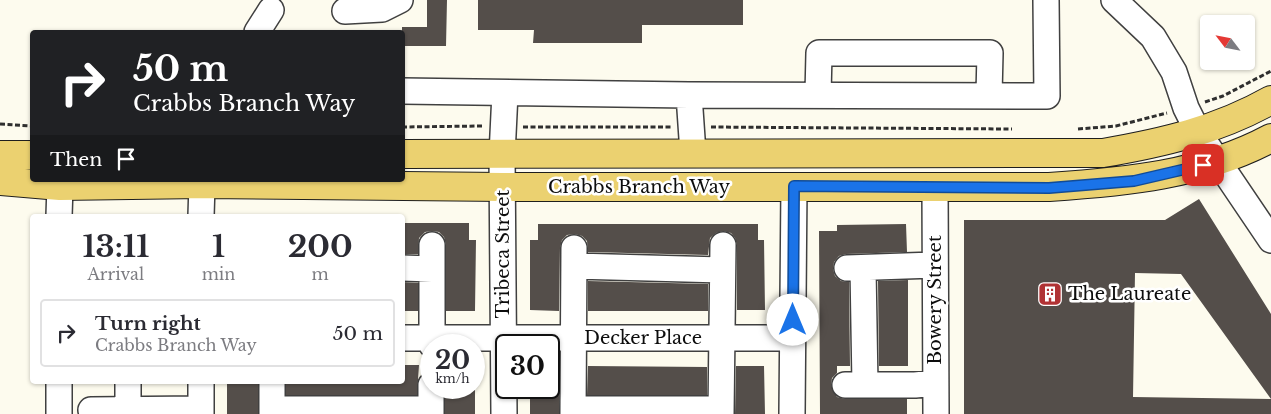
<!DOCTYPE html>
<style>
body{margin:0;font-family:"Libre Baskerville",serif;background:#f7f7f7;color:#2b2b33;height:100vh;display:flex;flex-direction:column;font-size:19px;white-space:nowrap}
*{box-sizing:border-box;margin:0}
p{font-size:16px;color:#7c7c81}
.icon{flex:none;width:28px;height:28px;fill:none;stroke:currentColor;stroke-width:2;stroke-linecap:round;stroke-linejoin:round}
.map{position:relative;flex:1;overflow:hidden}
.side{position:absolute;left:30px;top:214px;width:375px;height:170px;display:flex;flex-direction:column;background:#fff;border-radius:5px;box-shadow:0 1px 4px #0004}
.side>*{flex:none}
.top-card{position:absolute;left:30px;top:30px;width:375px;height:152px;border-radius:5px;box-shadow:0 1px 4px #0004;background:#202124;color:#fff;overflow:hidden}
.needle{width:32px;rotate:302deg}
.tools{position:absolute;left:1200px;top:15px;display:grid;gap:10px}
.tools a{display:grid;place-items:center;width:55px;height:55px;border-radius:5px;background:#fff;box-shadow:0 1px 4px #0004;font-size:25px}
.speed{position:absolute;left:420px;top:334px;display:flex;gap:10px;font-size:25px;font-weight:700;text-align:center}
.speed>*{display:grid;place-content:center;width:65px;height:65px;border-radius:50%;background:#fff;box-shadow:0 1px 4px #0004;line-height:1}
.speed small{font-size:12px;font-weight:400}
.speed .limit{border:2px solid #111;border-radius:8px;background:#fff;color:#111}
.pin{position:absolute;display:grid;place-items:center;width:42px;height:42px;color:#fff;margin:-21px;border-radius:10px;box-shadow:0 2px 8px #0006}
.me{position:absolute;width:55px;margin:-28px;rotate:0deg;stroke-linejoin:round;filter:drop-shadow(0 0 4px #0008)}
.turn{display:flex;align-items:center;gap:18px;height:105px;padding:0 20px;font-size:22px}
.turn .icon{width:65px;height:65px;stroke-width:2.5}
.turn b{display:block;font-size:35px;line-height:42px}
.then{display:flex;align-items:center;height:48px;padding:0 20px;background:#0003;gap:10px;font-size:19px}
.eta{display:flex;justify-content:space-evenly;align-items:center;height:85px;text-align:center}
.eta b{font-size:30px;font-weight:700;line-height:35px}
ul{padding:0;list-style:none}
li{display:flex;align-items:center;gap:15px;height:68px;margin:0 10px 8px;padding:0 10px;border:2px solid #e1e1e2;border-radius:5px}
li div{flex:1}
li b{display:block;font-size:19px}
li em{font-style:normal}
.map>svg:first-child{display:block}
</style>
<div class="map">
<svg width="1271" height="414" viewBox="0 0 1271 414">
<rect width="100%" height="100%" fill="#fdfbee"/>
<!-- building -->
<path fill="#544e4a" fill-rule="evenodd" d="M427,0H447L446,46H402V27H427Z
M478,0H743V25H642V43H533L534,30H478Z
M1199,199L1271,314V414H964V220H1165ZM1135,273L1181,274L1271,399L1133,397Z
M402,223H469V240H476L475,311H446V245L444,237L439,232L432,231L425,232L419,238L418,254H402Z
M538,224H758V240H764L765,310H737V245L735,238L731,233L723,231L716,233L710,238L708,255L588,252L587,241L582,236L575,234L567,235L562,240L560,248L559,311L530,310V240H538Z
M906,224L907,252L846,254L839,256L834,262L833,269L835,276L841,281L849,282L850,366H837V373L832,378L831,385L837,397L845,399H907V414H820L819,231H837V225Z
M908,280V366H879L878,281Z
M588,281L708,284V311H588Z
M402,282L418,283V311H402Z
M402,365H419L417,395H286V381H402Z
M549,366H559V414H530V388H549Z
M588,366L707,367V395H587Z
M736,366H764L765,414H735Z
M227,381H258V414H227Z
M445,388H475V414H445Z"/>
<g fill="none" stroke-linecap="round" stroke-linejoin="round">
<!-- minor casing -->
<g stroke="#404040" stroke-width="28">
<path id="minor" d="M1114,0L1153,37L1174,72L1186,108L1198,132L1271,240
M345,11L382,9L400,0
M257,32L271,10
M402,91L689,95L1047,96L1046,0
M818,94L819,53H990L989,95
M689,95L693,153
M935,187L936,414
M59,216L60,186
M201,216L202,184
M574,266L722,270
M402,268L432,269
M847,268L934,265
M863,268L865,385
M402,338H793
M432,345V245
M845,385H915L935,383
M128,409V381
M272,409H431
M574,409H721
M91,410L201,409
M59,414V381
M201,414V381
M272,414V381
M431,414V385
M504,414L502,155L505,93
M573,414L574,248
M721,414L723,245
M792,414L794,186"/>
</g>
<!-- major casing -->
<g stroke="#1e1e1e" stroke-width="30">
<path id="major" d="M402,154L1103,153C1162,143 1218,130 1271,100
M0,155H32
M0,181L60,186L202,184L503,187H1049C1125,182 1202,175 1271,138"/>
</g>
<!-- path -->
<path stroke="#2f2f2f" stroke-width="3" stroke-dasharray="5 2.5" stroke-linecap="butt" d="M1205,102L1223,96L1271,71
M0,124L32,126
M402,127L482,126
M523,127H672
M711,127L1012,129
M1078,129L1116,126L1167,113"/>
<!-- minor -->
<use href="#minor" stroke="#fff" stroke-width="25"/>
<!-- major -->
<use href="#major" stroke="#ebd170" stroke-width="28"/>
</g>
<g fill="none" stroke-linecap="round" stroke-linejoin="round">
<!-- route casing -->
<g stroke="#114b97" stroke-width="12">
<path id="route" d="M793,320L794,186L1049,188L1134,181L1203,165"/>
</g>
<!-- route -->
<use href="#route" stroke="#1a73e8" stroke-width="9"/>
</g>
<!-- icons -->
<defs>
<g id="building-square" transform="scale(1.25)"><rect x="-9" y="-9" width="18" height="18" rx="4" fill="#b03234" stroke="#fff"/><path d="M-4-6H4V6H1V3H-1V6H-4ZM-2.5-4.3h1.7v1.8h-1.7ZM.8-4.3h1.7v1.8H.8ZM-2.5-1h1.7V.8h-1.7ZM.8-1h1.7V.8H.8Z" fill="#fff"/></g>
</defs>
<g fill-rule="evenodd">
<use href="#building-square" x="1050" y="294"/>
</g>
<g text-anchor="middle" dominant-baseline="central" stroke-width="5" stroke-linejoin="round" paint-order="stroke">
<!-- street labels -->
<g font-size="18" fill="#0d0d0d" stroke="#fff">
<text x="639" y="187">Crabbs Branch Way</text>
<text transform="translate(503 254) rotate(-90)">Tribeca Street</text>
<text transform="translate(935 300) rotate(-90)">Bowery Street</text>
<text x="643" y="338">Decker Place</text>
</g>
<!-- poi labels -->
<g font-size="18" fill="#0d0d0d" stroke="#fff" text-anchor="start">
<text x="1068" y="294">The Laureate</text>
</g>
</g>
</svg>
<div class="tools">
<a><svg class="needle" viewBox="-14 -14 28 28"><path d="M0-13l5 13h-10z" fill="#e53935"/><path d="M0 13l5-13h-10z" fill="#7c7c81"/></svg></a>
</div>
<div class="speed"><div>20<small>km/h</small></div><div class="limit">30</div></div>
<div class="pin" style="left:1203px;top:165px;background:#d93025"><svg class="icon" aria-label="arrive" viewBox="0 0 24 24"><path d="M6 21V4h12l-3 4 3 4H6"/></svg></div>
<svg class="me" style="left:793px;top:320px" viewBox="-20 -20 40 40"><circle r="19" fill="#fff"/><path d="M0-13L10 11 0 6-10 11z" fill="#1a73e8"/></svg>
<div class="top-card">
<div class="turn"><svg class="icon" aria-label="right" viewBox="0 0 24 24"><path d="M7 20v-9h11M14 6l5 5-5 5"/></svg><div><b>50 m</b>Crabbs Branch Way</div></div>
<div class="then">Then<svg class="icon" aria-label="arrive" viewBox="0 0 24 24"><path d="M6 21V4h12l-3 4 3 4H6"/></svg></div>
</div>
<section class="side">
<div class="eta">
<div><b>13:11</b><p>Arrival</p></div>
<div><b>1</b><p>min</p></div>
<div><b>200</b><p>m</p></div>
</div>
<ul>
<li><svg class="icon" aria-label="right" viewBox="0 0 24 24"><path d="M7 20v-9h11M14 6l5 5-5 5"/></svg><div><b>Turn right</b><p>Crabbs Branch Way</p></div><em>50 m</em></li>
</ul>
</section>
</div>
